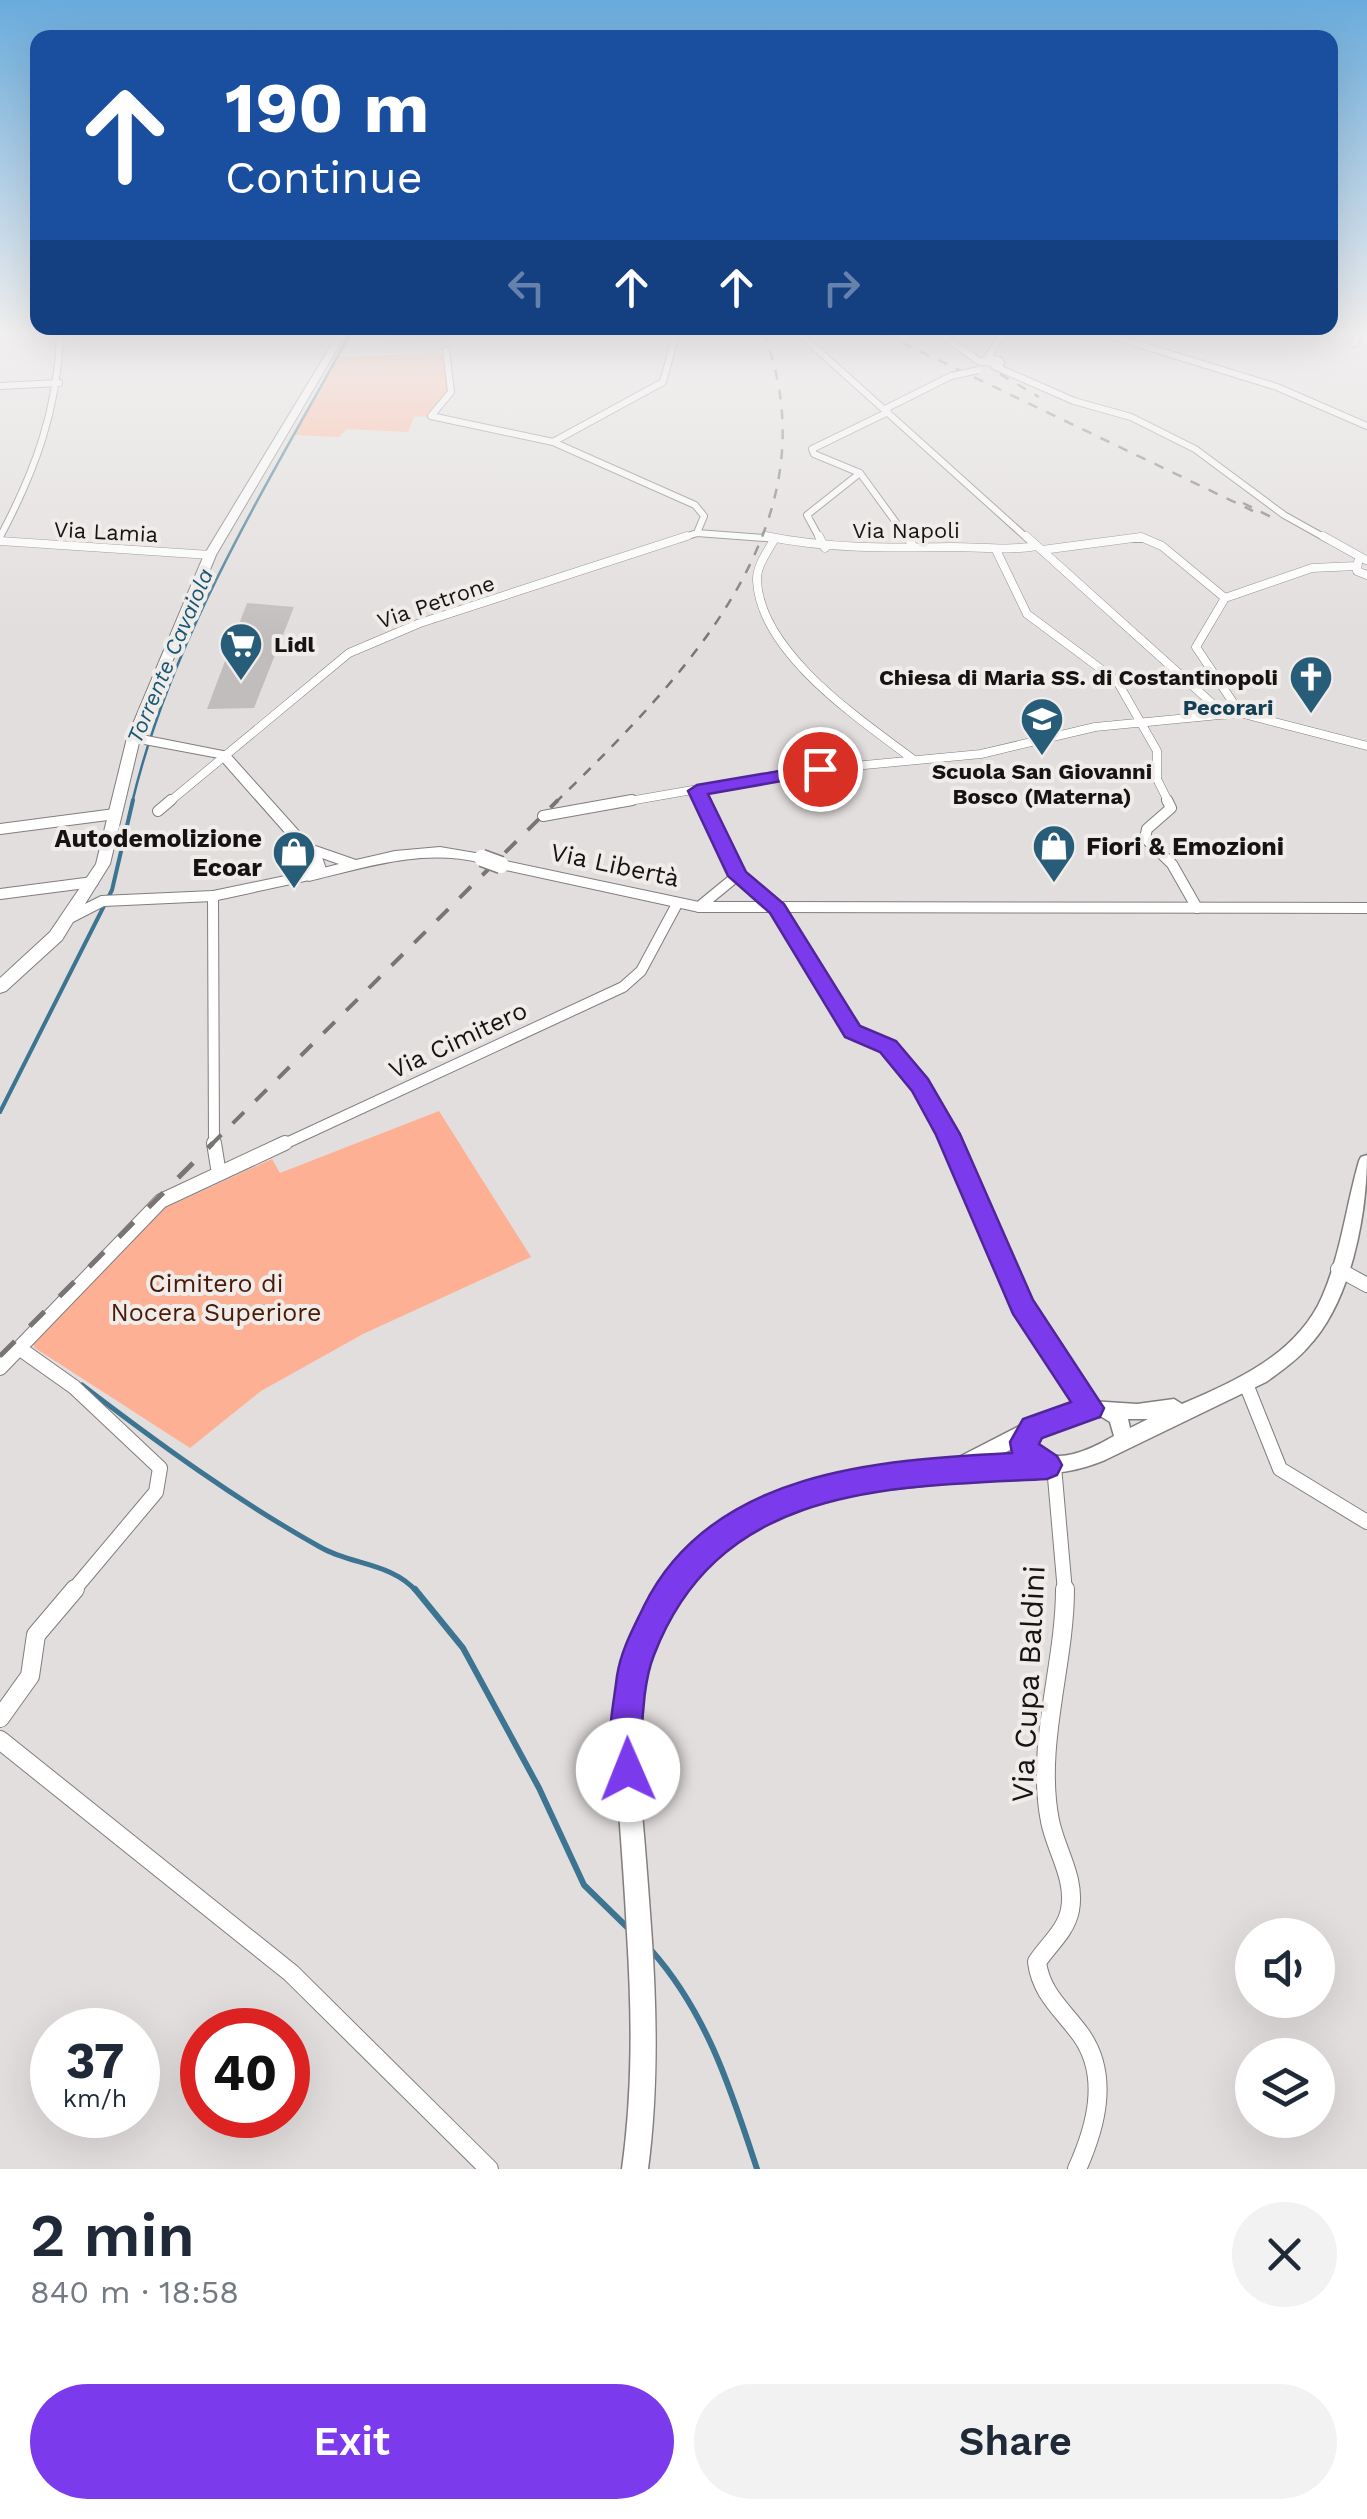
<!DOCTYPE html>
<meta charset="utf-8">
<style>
body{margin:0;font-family:"Work Sans",sans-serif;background:#f2f2f3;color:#1f2937;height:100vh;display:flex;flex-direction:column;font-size:38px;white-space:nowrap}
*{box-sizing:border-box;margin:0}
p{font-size:32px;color:#747a83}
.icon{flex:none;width:55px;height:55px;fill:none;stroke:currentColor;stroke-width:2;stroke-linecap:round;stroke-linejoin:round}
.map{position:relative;height:2169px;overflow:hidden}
.side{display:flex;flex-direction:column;background:#fff;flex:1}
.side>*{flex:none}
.top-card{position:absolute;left:30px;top:30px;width:1308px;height:305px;border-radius:20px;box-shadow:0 10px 40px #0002;background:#1a4fa0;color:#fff;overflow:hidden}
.tools{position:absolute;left:1235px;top:1918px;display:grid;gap:20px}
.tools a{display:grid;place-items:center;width:100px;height:100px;border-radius:50%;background:#fff;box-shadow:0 10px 40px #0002;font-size:50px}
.speed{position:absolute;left:30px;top:2008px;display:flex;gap:20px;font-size:50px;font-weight:700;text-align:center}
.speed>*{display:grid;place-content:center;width:130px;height:130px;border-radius:50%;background:#fff;box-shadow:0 10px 40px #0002;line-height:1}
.speed small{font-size:25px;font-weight:400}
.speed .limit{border:15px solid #d22;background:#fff;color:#111}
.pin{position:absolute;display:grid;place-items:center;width:85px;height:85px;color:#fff;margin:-42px;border:5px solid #fff;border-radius:50%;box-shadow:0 2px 10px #0007}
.me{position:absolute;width:110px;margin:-55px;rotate:359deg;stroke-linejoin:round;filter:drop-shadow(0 0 8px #0008)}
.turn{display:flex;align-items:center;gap:35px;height:210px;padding:0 30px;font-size:45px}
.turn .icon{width:130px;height:130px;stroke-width:2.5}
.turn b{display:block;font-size:70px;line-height:85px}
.lanes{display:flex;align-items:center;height:95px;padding:0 30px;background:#0003;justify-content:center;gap:50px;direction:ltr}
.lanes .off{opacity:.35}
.round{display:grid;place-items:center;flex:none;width:105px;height:105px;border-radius:52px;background:#f2f2f3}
.overview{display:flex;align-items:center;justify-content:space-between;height:170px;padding:0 30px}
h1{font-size:60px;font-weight:600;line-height:75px}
.action{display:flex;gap:20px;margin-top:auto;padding:20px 30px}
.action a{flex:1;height:115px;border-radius:60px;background:#7c3aed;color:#fff;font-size:40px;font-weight:600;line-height:115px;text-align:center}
.action a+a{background:#f2f2f3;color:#1f2937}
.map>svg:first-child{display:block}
</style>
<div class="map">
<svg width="1367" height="2169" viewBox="0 0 1367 2169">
<rect width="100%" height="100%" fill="#e2dedd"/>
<!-- green -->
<path fill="#feb094" d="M442,353L451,392L431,416L414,417L408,432L347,429L339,437L294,435L338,357Z
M439,1111L531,1257L363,1334L261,1391L190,1448L35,1348L32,1342L154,1213L272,1159L280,1173Z"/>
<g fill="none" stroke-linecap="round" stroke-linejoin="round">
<!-- stream-far3 -->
<path stroke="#3c7492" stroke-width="2.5" d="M132,803C172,635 268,484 350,334"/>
<!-- stream-far2 -->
<path stroke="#3c7492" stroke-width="4" d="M0,1112L112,890L133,800"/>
<!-- stream-far1 -->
<path stroke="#3c7492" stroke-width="5" d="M82,1385C158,1443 236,1500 320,1547C351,1565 393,1563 417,1592"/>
<!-- stream -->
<path stroke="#3c7492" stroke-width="6" d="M415,1589L463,1648L539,1788L584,1885L630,1930
M651,1950C707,2013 731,2090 757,2169"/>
</g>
<!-- building -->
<path fill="#c1bdbc" d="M387,334H446L447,342L382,346Z
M247,603L294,607L254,708L207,709Z"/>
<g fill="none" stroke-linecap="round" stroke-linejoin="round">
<!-- minor-far4 casing -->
<g stroke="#817e7d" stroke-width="8">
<path id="minor-far4" d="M676,334L663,382L553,442L695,505L704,516L697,533
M800,334L1028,539
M940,334L980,362
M1105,334L1277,387L1367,426
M1355,344L1358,334
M446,350L451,392L431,416L553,442
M987,358L1003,334
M990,358L999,360L1001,363L980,362Z
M994,366L1074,401L1131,417L1195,449L1284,515L1327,539
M0,386L59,383
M885,409L951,376
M860,473L908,539
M0,537C35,471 58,409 60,334
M679,539L697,533L778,539
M820,539L807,515L860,473L814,454L812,449L888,412
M1128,539H1145"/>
</g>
<!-- minor-far3 casing -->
<g stroke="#817e7d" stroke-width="9">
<path id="minor-far3" d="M765,536C828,549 888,548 952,547C983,547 1005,551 1037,546
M819,536L825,548
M907,536L913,546
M1026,536L1225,715
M1323,536L1366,560
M775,538C768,551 756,566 757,581C761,654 861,720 914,760
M0,541L210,555
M1042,550L1141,537L1162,546L1225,598
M997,552L1027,614L1117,681L1157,751V779L1169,803
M1358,562L1357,571L1367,575
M1240,713L1196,647L1225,598L1312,568L1356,566
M697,791L703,803
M168,803L349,653L420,623L687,536
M618,803L801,771L981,754L1095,727L1240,713L1367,746"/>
</g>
<!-- minor-far2 casing -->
<g stroke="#817e7d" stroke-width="12">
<path id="minor-far2" d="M702,800L738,875L777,909L852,1031L888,1046L920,1085L953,1146
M1167,800L1171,808L1147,829L1145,838L1172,864L1197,908
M158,811L171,800
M543,816L632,800
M0,829L115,814
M0,894L93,882
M213,896L214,1146
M699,907L738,875
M280,1146L623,987L641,971L677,904"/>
</g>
<!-- minor-far1 casing -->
<g stroke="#817e7d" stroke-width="16">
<path id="minor-far1" d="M214,1143L219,1174
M952,1143L1023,1306L1090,1409
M1338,1269L1367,1285
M19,1348L74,1387L160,1468L156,1492L72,1592
M0,1368L161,1201L285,1143
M1246,1384L1280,1469L1367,1522
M1054,1466L1065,1592"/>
</g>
<!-- minor casing -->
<g stroke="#817e7d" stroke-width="20">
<path id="minor" d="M1065,1589C1065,1665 1035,1745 1050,1821C1056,1851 1076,1878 1070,1910C1066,1931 1048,1945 1037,1962C1041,1994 1063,2010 1081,2035C1110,2076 1096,2127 1077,2169
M0,1718L30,1676L36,1635L75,1589
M0,1740L291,1973L489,2169"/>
</g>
<!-- tertiary casing -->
<g stroke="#817e7d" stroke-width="3">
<path id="tertiary" d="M1367,1155C1367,1215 1351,1302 1308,1347C1296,1361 1281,1371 1266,1382L1105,1460C1069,1475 1047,1473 1009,1476C974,1478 939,1485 903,1488C865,1492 828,1493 791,1506C765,1516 741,1531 720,1549C632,1622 634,1708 642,1813C646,1856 649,1899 652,1941C657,2018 658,2093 648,2169H622C633,2090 632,2013 627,1934C625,1893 622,1853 619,1812C613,1717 613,1630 683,1556C711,1527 746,1503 784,1490C839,1471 899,1471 957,1463L959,1457L1037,1417L1070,1405L1090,1401L1137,1404L1174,1399L1182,1404C1236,1381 1297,1354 1322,1297C1341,1254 1346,1206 1359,1161L1361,1157ZM1090,1417H1102L1110,1422L1114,1436C1091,1449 1053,1469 1033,1444C1044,1426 1070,1422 1090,1417ZM1128,1419H1148L1130,1428ZM1014,1448L1020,1457L992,1459Z"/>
</g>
<!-- secondary casing -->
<g stroke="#817e7d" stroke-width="2">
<path id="secondary" d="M304,842L356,860L395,851L440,847L487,855L489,858L482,863C423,848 367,867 309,881L302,876L304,873L339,864L299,850L297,847Z
M501,860L699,902L1367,903V913L699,912L496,868V862Z"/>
</g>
<!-- primary casing -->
<g stroke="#817e7d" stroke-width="2">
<path id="primary" d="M338,334H346L216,555L142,735L228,752L322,857L326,869L314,879L213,901L104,906L73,922L62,940L6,991L0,993V978L50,932L96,864L127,738L204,555ZM139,743L219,758L310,861L311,867L304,872L213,891L101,896L85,904L110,864Z"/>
</g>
<!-- minor-far4 -->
<use href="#minor-far4" stroke="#fff" stroke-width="6"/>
<!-- minor-far3 -->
<use href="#minor-far3" stroke="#fff" stroke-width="8"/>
<!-- minor-far2 -->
<use href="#minor-far2" stroke="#fff" stroke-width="10"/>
<!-- minor-far1 -->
<use href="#minor-far1" stroke="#fff" stroke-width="14"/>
<!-- minor -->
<use href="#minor" stroke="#fff" stroke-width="18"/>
<!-- tertiary -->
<use href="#tertiary" fill="#fff" fill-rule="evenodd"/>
<!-- secondary -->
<use href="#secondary" fill="#fff" fill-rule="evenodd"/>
<!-- primary -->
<use href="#primary" fill="#fff" fill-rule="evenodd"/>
<!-- rail-far2 -->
<path stroke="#787574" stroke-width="2.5" stroke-dasharray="10 10" stroke-linecap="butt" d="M884,334L1253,511
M1000,374L1039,397
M1243,503L1275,519
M555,803C681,680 837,525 764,334"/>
<!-- rail-far1 -->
<path stroke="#787574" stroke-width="4" stroke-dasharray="16 16" stroke-linecap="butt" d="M210,1146L558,800"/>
<!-- rail -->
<path stroke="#787574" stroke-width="5" stroke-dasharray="21 21" stroke-linecap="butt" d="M0,1356L213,1143"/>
<!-- minor-bridge casing -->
<g stroke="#817e7d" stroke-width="8" stroke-linecap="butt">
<path id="minor-bridge" d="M951,376L979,370"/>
</g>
<!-- secondary-bridge casing -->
<g stroke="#817e7d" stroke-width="19" stroke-linecap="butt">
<path id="secondary-bridge" d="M482,858L501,865"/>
</g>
<!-- minor-bridge -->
<use href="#minor-bridge" stroke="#fff" stroke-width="6"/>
<!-- secondary-bridge -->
<use href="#secondary-bridge" stroke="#fff" stroke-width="16"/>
</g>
<!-- sky -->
<linearGradient id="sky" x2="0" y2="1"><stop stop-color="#69abdc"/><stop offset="0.52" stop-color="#f2f0f0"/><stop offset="1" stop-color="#f2f0f0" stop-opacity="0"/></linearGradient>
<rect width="1367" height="638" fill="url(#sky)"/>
<!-- route -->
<path fill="#7c3aed" stroke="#51269a" stroke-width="2.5" d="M820,764L827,765V773L708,794L746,872L784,904L860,1026L896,1041L928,1079L960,1134L1033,1300L1104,1408L1100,1417L1042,1438L1039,1444L1057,1456L1062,1465L1057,1475L1047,1479C891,1487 720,1483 654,1655C645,1677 642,1713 642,1737C643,1753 646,1766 640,1782L628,1787L616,1782C603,1749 613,1710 617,1676C621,1650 633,1629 644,1606C711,1470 879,1460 1012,1453L1010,1442L1023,1419L1071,1402L1013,1314L936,1135L912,1091L880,1052L845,1037L770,913L728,876L688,791L697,785Z"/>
<!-- icons -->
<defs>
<g id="supermarket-pin" transform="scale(2.25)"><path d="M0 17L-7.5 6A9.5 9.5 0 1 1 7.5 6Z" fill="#285d79" stroke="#efecea"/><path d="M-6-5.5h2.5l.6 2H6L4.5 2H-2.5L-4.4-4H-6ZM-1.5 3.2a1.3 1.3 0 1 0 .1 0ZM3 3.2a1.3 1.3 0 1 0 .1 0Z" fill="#fff"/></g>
<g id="church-pin" transform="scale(2.25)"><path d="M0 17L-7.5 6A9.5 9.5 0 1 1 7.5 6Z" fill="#285d79" stroke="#efecea"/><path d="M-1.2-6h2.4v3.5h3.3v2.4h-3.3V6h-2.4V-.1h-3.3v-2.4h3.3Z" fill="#fff"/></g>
<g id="school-pin" transform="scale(2.25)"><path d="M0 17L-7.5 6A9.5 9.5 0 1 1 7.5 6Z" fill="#285d79" stroke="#efecea"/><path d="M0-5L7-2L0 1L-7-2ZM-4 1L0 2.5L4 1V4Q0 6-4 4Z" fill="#fff"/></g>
<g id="shop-pin" transform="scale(2.25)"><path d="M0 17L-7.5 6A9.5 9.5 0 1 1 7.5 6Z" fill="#285d79" stroke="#efecea"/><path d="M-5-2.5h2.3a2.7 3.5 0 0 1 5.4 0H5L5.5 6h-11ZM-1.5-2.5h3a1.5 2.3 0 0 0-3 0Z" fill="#fff"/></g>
</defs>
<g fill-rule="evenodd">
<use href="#supermarket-pin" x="241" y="644"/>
<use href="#church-pin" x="1311" y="677"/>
<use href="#school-pin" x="1042" y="719"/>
<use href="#shop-pin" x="1054" y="846"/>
<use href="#shop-pin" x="294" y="852"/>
</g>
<g text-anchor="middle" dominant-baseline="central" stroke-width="8" stroke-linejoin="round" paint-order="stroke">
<!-- far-street labels -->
<g font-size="22" fill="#151313" stroke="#efecea">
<text x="906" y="530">Via Napoli</text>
<text transform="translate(106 532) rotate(3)">Via Lamia</text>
<text transform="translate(436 602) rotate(-19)">Via Petrone</text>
</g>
<!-- far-poi labels -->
<g font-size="22" font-weight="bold" fill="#151313" stroke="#efecea" text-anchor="start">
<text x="274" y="644">Lidl</text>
<text x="1278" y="677" text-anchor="end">Chiesa di Maria SS. di Costantinopoli</text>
<text x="1042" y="771" text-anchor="middle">Scuola San Giovanni<tspan x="1042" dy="25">Bosco (Materna)</tspan></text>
</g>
<!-- far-water labels -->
<g font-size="22" font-style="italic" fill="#165574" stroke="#efecea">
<text transform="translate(170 656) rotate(-67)">Torrente Cavaiola</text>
</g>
<!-- far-neighbourhood labels -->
<g font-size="22" font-weight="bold" fill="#133e54" stroke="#efecea">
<text x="1228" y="707">Pecorari</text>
</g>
<!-- poi labels -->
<g font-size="25" font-weight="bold" fill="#151313" stroke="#efecea" text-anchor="end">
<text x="262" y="838">Autodemolizione<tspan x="262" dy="29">Ecoar</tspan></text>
<text x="1086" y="846" text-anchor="start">Fiori &amp; Emozioni</text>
</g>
<!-- street labels -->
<g font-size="25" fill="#151313" stroke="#efecea">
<text transform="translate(615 865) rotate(12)">Via Libertà</text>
<text transform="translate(458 1040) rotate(-25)">Via Cimitero</text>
</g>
<!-- park labels -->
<g font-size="25" fill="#4b1a07" stroke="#efecea">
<text x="216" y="1283">Cimitero di<tspan x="216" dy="29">Nocera Superiore</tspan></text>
</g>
<!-- near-street labels -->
<g font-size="30" fill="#151313" stroke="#efecea">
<text transform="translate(1028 1684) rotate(-87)">Via Cupa Baldini</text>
</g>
</g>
</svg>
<div class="tools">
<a><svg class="icon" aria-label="sound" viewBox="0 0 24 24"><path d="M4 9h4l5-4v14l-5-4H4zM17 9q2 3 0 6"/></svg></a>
<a><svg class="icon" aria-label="layers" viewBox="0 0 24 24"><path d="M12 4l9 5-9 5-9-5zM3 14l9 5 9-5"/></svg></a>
</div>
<div class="speed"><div>37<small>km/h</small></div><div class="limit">40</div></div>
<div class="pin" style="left:820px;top:769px;background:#d93025"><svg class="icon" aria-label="arrive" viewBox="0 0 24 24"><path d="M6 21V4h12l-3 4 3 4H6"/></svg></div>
<svg class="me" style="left:628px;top:1770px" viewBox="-20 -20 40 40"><circle r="19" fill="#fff"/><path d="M0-13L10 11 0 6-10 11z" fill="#7c3aed"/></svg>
<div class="top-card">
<div class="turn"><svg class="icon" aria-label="ahead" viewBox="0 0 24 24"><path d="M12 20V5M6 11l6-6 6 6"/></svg><div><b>190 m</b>Continue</div></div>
<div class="lanes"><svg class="icon off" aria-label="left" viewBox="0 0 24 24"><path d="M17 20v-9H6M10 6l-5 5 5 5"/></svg><svg class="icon" aria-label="ahead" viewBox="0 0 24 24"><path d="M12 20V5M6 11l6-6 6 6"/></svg><svg class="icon" aria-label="ahead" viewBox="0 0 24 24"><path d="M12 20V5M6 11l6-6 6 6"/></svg><svg class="icon off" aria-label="right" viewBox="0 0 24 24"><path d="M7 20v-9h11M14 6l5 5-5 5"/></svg></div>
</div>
</div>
<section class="side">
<div class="overview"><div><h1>2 min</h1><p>840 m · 18:58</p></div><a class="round"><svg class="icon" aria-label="close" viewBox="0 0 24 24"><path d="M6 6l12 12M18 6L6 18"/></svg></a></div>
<div class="action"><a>Exit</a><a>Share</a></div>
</section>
